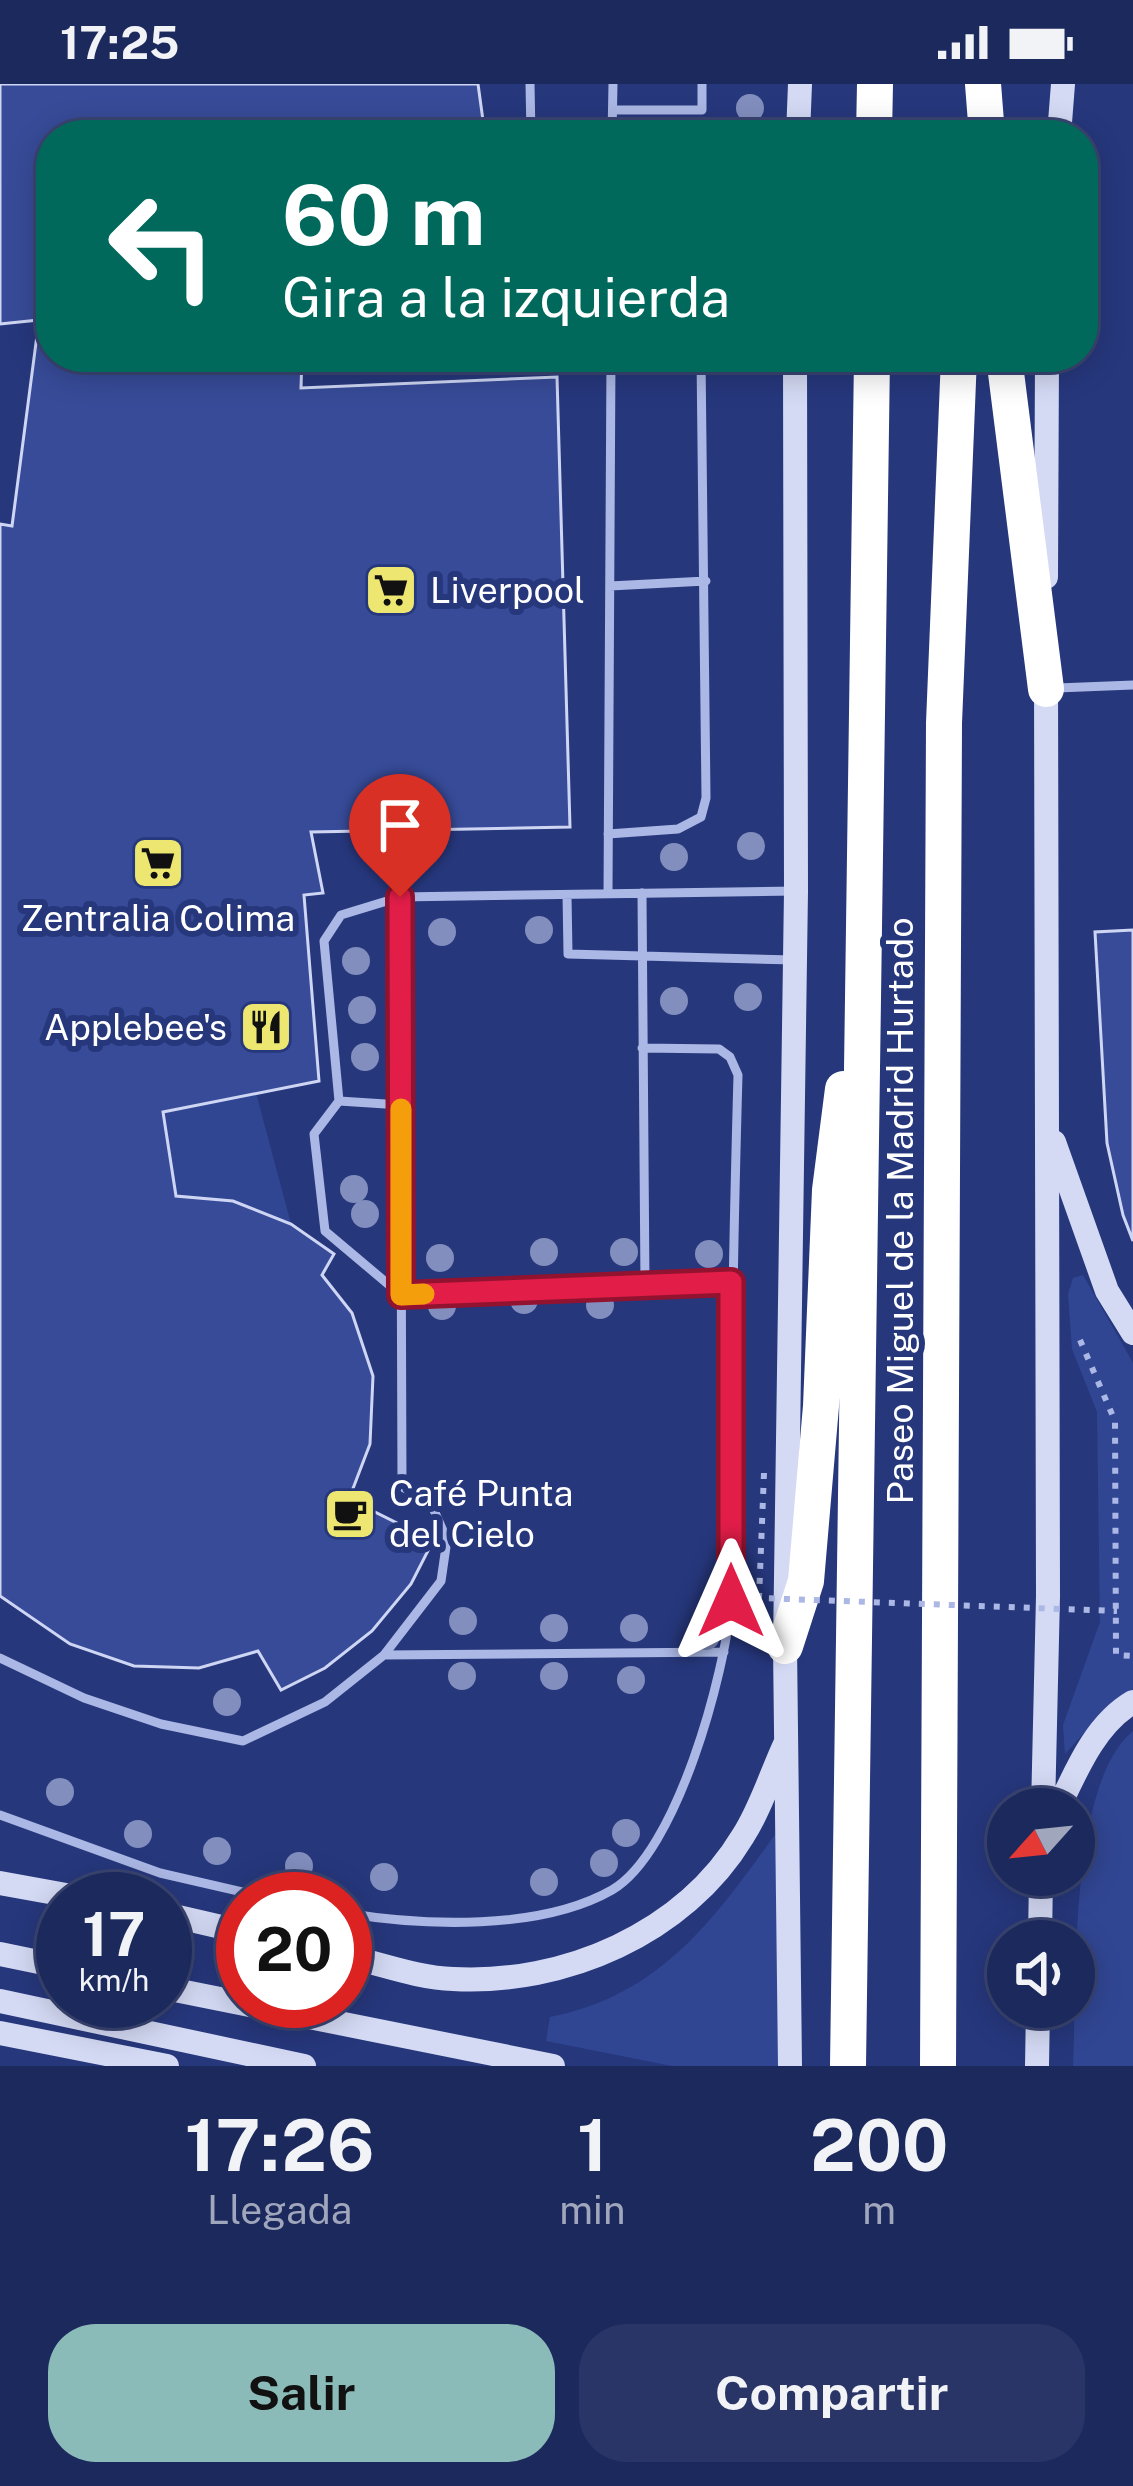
<!DOCTYPE html>
<html lang="es">
<meta charset="utf-8">
<style>
body{margin:0;font-family:"Public Sans",sans-serif;background:#293566;color:#f1f3f6;height:100vh;display:flex;flex-direction:column;font-size:45px;white-space:nowrap}
*{box-sizing:border-box;margin:0}
p{font-size:39px;color:#a0a6bc}
.icon{flex:none;width:66px;height:66px;fill:none;stroke:currentColor;stroke-width:2;stroke-linecap:round;stroke-linejoin:round}
.map{position:relative;height:1982px;overflow:hidden}
.side{display:flex;flex-direction:column;background:#1c295d;flex:1}
.side>*{flex:none}
.banner{position:absolute;left:36px;top:36px;width:1062px;height:252px;border-radius:48px;box-shadow:0 6px 30px #0003,0 0 0 3px #3a4572;background:#00695c;color:#fff;overflow:hidden}
.needle{width:78px;rotate:243deg}
.buttons{position:absolute;left:987px;top:1704px;display:grid;gap:24px}
.buttons a{display:grid;place-items:center;width:108px;height:108px;border-radius:50%;background:#1c295d;box-shadow:0 6px 30px #0003,0 0 0 3px #3a4572;font-size:60px}
.speed{position:absolute;left:36px;top:1788px;display:flex;gap:24px;font-size:60px;font-weight:700;text-align:center}
.speed>*{display:grid;place-content:center;width:156px;height:156px;border-radius:50%;background:#1c295d;box-shadow:0 6px 30px #0003,0 0 0 3px #3a4572;line-height:1}
.speed small{font-size:30px;font-weight:400}
.speed .limit{border:18px solid #d22;background:#fff;color:#111}
.pin{position:absolute;display:grid;place-items:center;width:102px;height:102px;color:#fff;margin:-123px -51px;border-radius:50% 50% 50% 0;rotate:-45deg;box-shadow:0 0 12px #0007}
.pin .icon{rotate:45deg}
.me{position:absolute;width:132px;margin:-66px;rotate:0deg;stroke-linejoin:round;filter:drop-shadow(0 0 9px #0008)}
.turn{display:flex;align-items:center;gap:42px;height:252px;padding:0 48px;font-size:54px}
.turn .icon{width:156px;height:156px;stroke-width:2.5}
.turn b{display:block;font-size:84px;line-height:102px}
.eta{display:flex;justify-content:space-evenly;align-items:center;height:204px;text-align:center}
.eta b{font-size:72px;font-weight:700;line-height:84px}
.cta{display:flex;gap:24px;margin-top:auto;padding:24px 48px}
.cta a{flex:1;height:138px;border-radius:48px;background:#8bbbb9;color:#111;font-size:48px;font-weight:700;line-height:138px;text-align:center}
.cta a+a{background:#293566;color:#f1f3f6}
.status{display:flex;justify-content:space-between;align-items:center;height:84px;padding:0 60px;background:#1c295d;direction:ltr}
.status svg{height:33px;fill:currentColor}
.map>svg:first-child{display:block}
</style>
<div class="status"><b>17:25</b><svg viewBox="0 0 49 12"><path d="M0 12V9h3v3zM5 12V6h3v6zM10 12V3h3v9zM15 12V0h3v12zM26 1h20v11H26zM47 4h2v5h-2z"/></svg></div>
<div class="map">
<svg width="1133" height="1982" viewBox="0 0 1133 1982">
<rect width="100%" height="100%" fill="#26377c"/>
<!-- green -->
<path fill="#314693" d="M256,1009L291,1140L233,1117L176,1112L163,1028Z
M1083,1191L1133,1279V1605L1114,1616L1065,1670L1063,1641L1100,1538L1097,1328L1072,1265L1068,1210L1073,1194Z
M1133,1647V1982H1073C1077,1900 1068,1701 1133,1647Z
M776,1749L780,1982H672L546,1957L550,1933C660,1912 715,1835 776,1749Z"/>
<!-- building -->
<path fill="#374b98" stroke="#ced6f4" stroke-width="3" d="M0,0H478L485,51H51V273H302L301,304L557,293L570,743L311,748L323,809L304,811L319,997L163,1028L176,1112L233,1117L291,1140L334,1170L322,1191L352,1229L373,1292L370,1360L349,1415L433,1457L411,1500L372,1547L325,1584L281,1606L258,1567L199,1584L134,1582L70,1560L0,1512V440L12,442L39,236L0,240Z
M1133,846V1157L1123,1131L1107,1059L1095,848Z"/>
<g fill="none" stroke-linecap="round" stroke-linejoin="round">
<!-- path -->
<path stroke="#abb7e4" stroke-width="6" stroke-dasharray="6 9" stroke-linecap="butt" d="M1080,1256L1115,1337L1116,1571L1133,1572"/>
<!-- lane -->
<path stroke="#abb7e4" stroke-width="9" d="M530,0L531,51
M613,26H702V0
M612,51L613,0
M610,502L706,497
M1057,604L1133,601
M608,750L678,745L701,733L706,714L701,273
M642,809L645,1202
M608,810L611,273
M567,811L568,870L794,876
M339,1017L401,1021
M732,1199L401,1211L325,1147L314,1050L339,1017L324,857L341,831L400,813L796,807
M384,1571L724,1568
M0,1574L84,1614L161,1640L243,1657L325,1618L384,1571L441,1497L447,1456L430,1417L402,1403L400,813
M0,1731L160,1789L273,1815
M345,1829C423,1842 540,1847 612,1806C677,1768 725,1590 731,1518C737,1453 732,1384 732,1318C732,1209 735,1100 738,991L730,973L719,965L642,964"/>
<!-- secondary -->
<path stroke="#d4daf4" stroke-width="24" d="M798,51L800,0
M1059,51L1063,0
M1046,493L1047,273
M1054,1058L1107,1207L1133,1249
M1043,1725L1048,1512L1046,593
M1058,1725C1076,1687 1095,1640 1133,1618
M0,1799L88,1815
M165,1830L243,1848
M1040,1857L1041,1791
M0,1870L63,1883
M345,1872C379,1879 417,1894 453,1895C564,1901 684,1850 743,1752C761,1724 771,1690 785,1660
M165,1904L553,1982
M0,1917L304,1982
M0,1949L167,1982
M790,1982L785,1562L796,807L795,273
M1037,1982L1038,1923"/>
<!-- highway -->
<path stroke="#fff" stroke-width="36" d="M983,0L987,51
M874,51L875,0
M1004,273L1046,605
M785,1562L806,1497L821,1322L830,1106L843,1005
M848,1982L872,273
M938,1982L944,639L959,273"/>
<!-- path-bridge -->
<path stroke="#abb7e4" stroke-width="6" stroke-dasharray="6 9" stroke-linecap="butt" d="M764,1389L759,1514L1117,1527"/>
</g>
<!-- trees -->
<g fill="#828ebe">
<circle cx="750" cy="24" r="14"/>
<circle cx="751" cy="762" r="14"/>
<circle cx="674" cy="773" r="14"/>
<circle cx="539" cy="846" r="14"/>
<circle cx="442" cy="848" r="14"/>
<circle cx="356" cy="877" r="14"/>
<circle cx="748" cy="913" r="14"/>
<circle cx="674" cy="917" r="14"/>
<circle cx="362" cy="926" r="14"/>
<circle cx="365" cy="973" r="14"/>
<circle cx="354" cy="1105" r="14"/>
<circle cx="365" cy="1130" r="14"/>
<circle cx="544" cy="1168" r="14"/>
<circle cx="624" cy="1168" r="14"/>
<circle cx="709" cy="1170" r="14"/>
<circle cx="440" cy="1174" r="14"/>
<circle cx="524" cy="1216" r="14"/>
<circle cx="600" cy="1221" r="14"/>
<circle cx="442" cy="1222" r="14"/>
<circle cx="463" cy="1537" r="14"/>
<circle cx="554" cy="1544" r="14"/>
<circle cx="634" cy="1544" r="14"/>
<circle cx="706" cy="1552" r="14"/>
<circle cx="462" cy="1592" r="14"/>
<circle cx="554" cy="1592" r="14"/>
<circle cx="631" cy="1596" r="14"/>
<circle cx="227" cy="1618" r="14"/>
<circle cx="60" cy="1708" r="14"/>
<circle cx="626" cy="1749" r="14"/>
<circle cx="138" cy="1750" r="14"/>
<circle cx="217" cy="1767" r="14"/>
<circle cx="604" cy="1779" r="14"/>
<circle cx="299" cy="1782" r="14"/>
<circle cx="384" cy="1793" r="14"/>
<circle cx="544" cy="1798" r="14"/>
</g>
<g fill="none" stroke-linecap="round" stroke-linejoin="round">
<!-- route casing -->
<g stroke="#92132f" stroke-width="30">
<path id="route" d="M400,813L401,1211L731,1198V1517"/>
</g>
<!-- route -->
<use href="#route" stroke="#e11d48" stroke-width="21"/>
<!-- slow -->
<path stroke="#f59e0b" stroke-width="21" d="M401,1025V1211L424,1210"/>
</g>
<!-- icons -->
<defs>
<g id="supermarket-square" transform="scale(2.7)"><rect x="-9" y="-9" width="18" height="18" rx="4" fill="#ede771" stroke="#26377c"/><path d="M-6-5.5h2.5l.6 2H6L4.5 2H-2.5L-4.4-4H-6ZM-1.5 3.2a1.3 1.3 0 1 0 .1 0ZM3 3.2a1.3 1.3 0 1 0 .1 0Z" fill="#111"/></g>
<g id="restaurant-square" transform="scale(2.7)"><rect x="-9" y="-9" width="18" height="18" rx="4" fill="#ede771" stroke="#26377c"/><path d="M-5-6h1v4h1v-4h1v4h1v-4h1v5L-1.5 .5V6h-2V.5L-5-1ZM5-6V6H3V1.5H1.5Q1.5-4 5-6Z" fill="#111"/></g>
<g id="cafe-square" transform="scale(2.7)"><rect x="-9" y="-9" width="18" height="18" rx="4" fill="#ede771" stroke="#26377c"/><path d="M-5.5-4.5H6V0H3Q3 3.5 0 3.5H-2.5Q-5.5 3.5-5.5 0ZM3-3.2v2h1.7v-2ZM-6 4.5H4V6H-6Z" fill="#111"/></g>
</defs>
<g fill-rule="evenodd">
<use href="#supermarket-square" x="391" y="506"/>
<use href="#supermarket-square" x="158" y="779"/>
<use href="#restaurant-square" x="266" y="943"/>
<use href="#cafe-square" x="350" y="1430"/>
</g>
<g text-anchor="middle" dominant-baseline="central" stroke-width="12" stroke-linejoin="round" paint-order="stroke">
<!-- poi labels -->
<g font-size="36" fill="#fff" stroke="#26377c" text-anchor="start">
<text x="430" y="506">Liverpool</text>
<text x="158" y="834" text-anchor="middle">Zentralia Colima</text>
<text x="227" y="943" text-anchor="end">Applebee's</text>
<text x="389" y="1409">Café Punta<tspan x="389" dy="41">del Cielo</tspan></text>
</g>
<!-- street labels -->
<g font-size="36" fill="#fff" stroke="#26377c">
<text transform="translate(900 1127) rotate(-90)">Paseo Miguel de la Madrid Hurtado</text>
</g>
</g>
</svg>
<div class="buttons">
<a><svg class="needle" viewBox="-14 -14 28 28"><path d="M0-13l5 13h-10z" fill="#e53935"/><path d="M0 13l5-13h-10z" fill="#a0a6bc"/></svg></a>
<a><svg class="icon" aria-label="sound" viewBox="0 0 24 24"><path d="M4 9h4l5-4v14l-5-4H4zM17 9q2 3 0 6"/></svg></a>
</div>
<div class="speed"><div>17<small>km/h</small></div><div class="limit">20</div></div>
<div class="pin" style="left:400px;top:813px;background:#d93025"><svg class="icon" aria-label="arrive" viewBox="0 0 24 24"><path d="M6 21V4h12l-3 4 3 4H6"/></svg></div>
<svg class="me" style="left:731px;top:1517px" viewBox="-20 -20 40 40"><path d="M0-17L14 15 0 8-14 15z" fill="#e11d48" stroke="#fff" stroke-width="4"/></svg>
<div class="banner">
<div class="turn"><svg class="icon" aria-label="left" viewBox="0 0 24 24"><path d="M17 20v-9H6M10 6l-5 5 5 5"/></svg><div><b>60 m</b>Gira a la izquierda</div></div>
</div>
</div>
<section class="side">
<div class="eta">
<div><b>17:26</b><p>Llegada</p></div>
<div><b>1</b><p>min</p></div>
<div><b>200</b><p>m</p></div>
</div>
<div class="cta"><a>Salir</a><a>Compartir</a></div>
</section>
